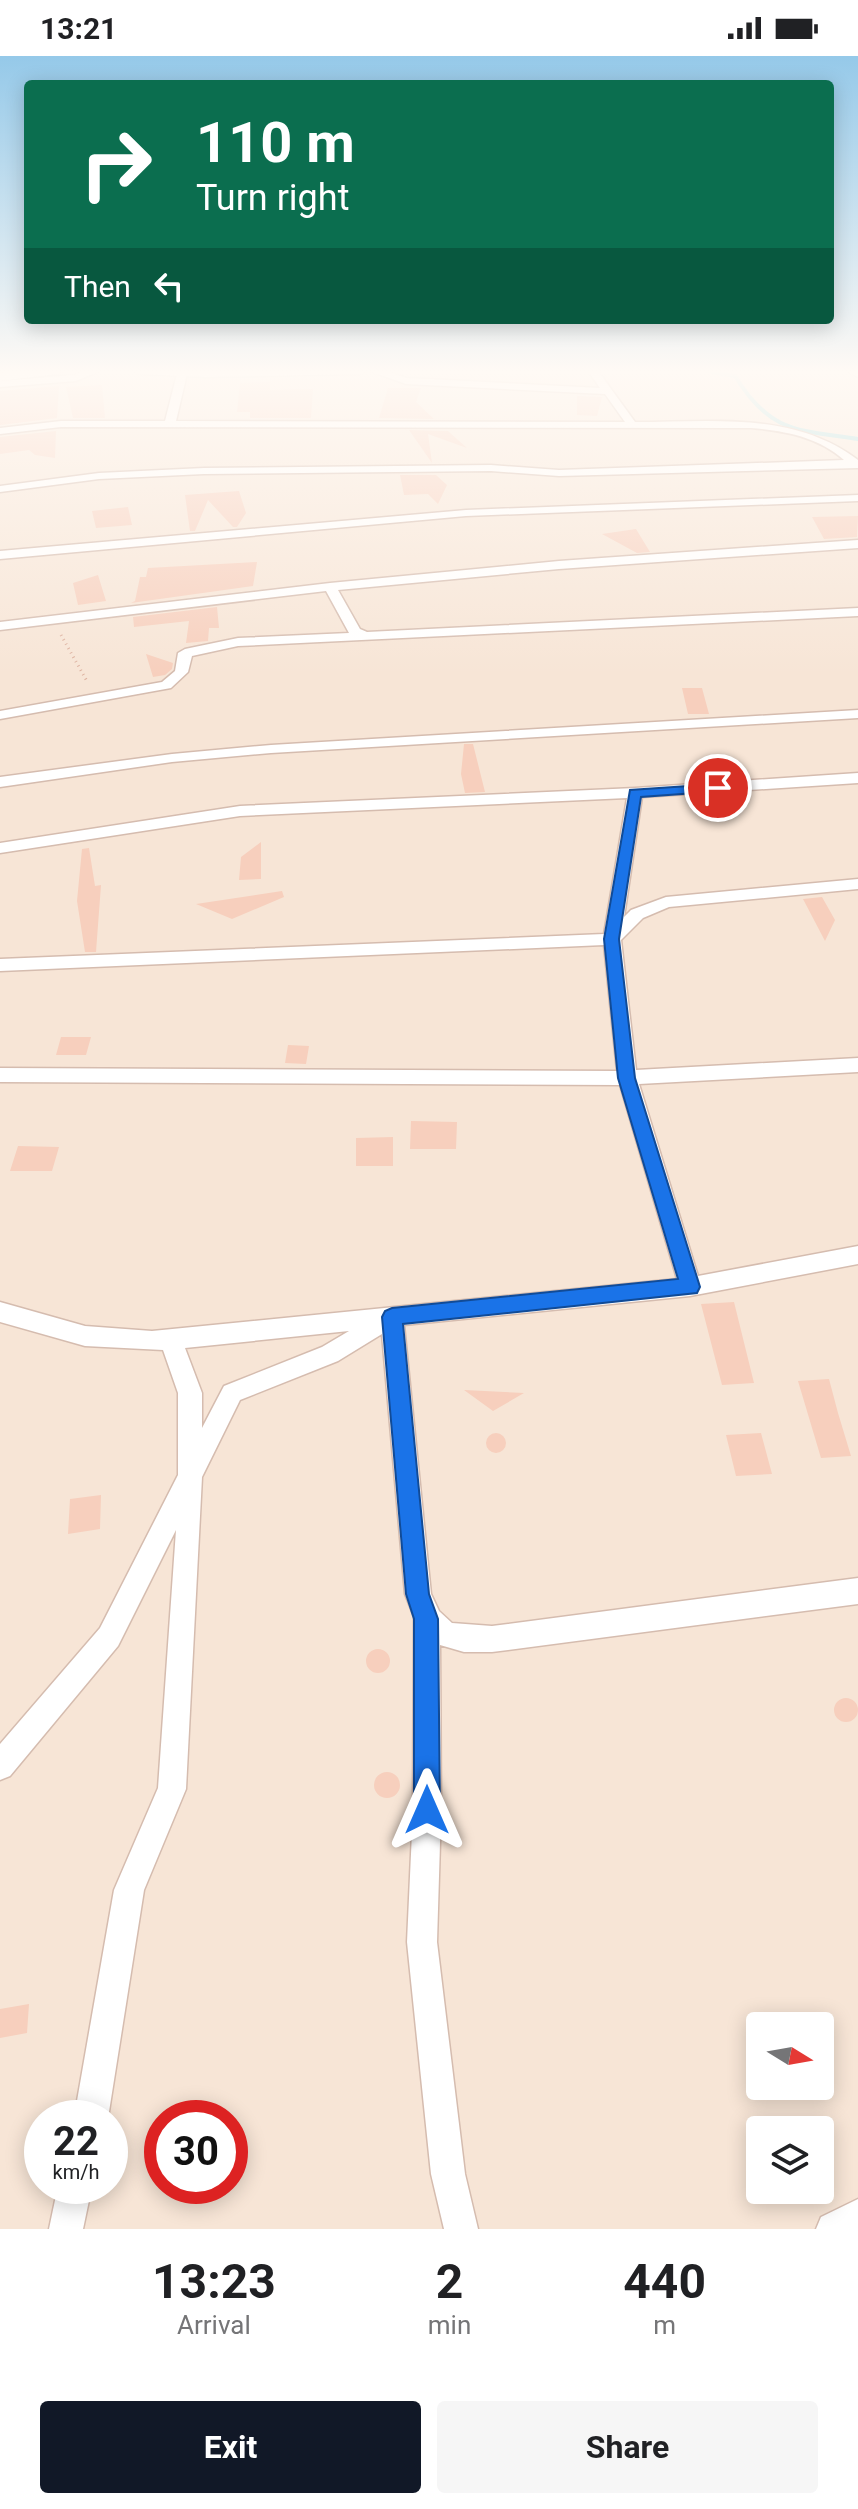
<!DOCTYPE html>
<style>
body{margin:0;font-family:Roboto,sans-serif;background:#f6f6f6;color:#202124;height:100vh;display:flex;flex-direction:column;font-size:30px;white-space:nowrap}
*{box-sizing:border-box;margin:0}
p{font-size:26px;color:#757577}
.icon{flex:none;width:44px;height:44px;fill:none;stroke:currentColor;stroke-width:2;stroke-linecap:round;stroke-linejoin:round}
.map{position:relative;height:2173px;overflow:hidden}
.sheet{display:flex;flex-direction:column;background:#fff;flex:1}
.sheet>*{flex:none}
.top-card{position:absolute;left:24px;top:24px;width:810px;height:244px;border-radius:8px;box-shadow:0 4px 20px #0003;background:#0b6e4f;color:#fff;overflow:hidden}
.needle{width:52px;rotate:101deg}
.tools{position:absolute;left:746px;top:1956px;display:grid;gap:16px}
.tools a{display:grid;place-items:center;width:88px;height:88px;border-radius:8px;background:#fff;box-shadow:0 4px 20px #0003;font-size:40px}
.speed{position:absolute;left:24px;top:2044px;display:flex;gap:16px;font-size:40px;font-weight:700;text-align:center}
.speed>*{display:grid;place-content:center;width:104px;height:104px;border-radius:50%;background:#fff;box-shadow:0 4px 20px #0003;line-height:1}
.speed small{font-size:20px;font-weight:400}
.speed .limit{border:12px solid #d22;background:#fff;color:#111}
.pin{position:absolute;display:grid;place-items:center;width:68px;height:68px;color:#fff;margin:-34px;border:4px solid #fff;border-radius:50%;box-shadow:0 2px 8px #0007}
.me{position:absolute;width:88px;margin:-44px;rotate:0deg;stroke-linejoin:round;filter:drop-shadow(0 0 6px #0008)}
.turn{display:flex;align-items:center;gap:28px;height:168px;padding:0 40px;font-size:36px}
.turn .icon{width:104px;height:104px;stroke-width:2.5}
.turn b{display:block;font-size:56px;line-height:68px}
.then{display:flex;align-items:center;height:76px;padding:0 40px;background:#0003;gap:16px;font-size:30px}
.eta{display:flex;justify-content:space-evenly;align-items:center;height:136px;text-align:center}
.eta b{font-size:48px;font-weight:700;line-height:56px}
.button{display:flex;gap:16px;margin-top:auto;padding:16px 40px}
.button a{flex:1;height:92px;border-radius:8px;background:#111827;color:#fff;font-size:32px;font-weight:700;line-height:92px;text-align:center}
.button a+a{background:#f6f6f6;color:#202124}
.status{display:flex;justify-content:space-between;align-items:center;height:56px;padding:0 40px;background:#fff;direction:ltr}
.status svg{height:22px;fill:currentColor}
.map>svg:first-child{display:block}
</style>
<div class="status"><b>13:21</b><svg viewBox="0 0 49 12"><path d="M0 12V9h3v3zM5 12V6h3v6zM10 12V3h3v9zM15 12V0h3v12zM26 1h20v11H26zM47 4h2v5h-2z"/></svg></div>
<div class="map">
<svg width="858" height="2173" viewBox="0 0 858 2173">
<rect width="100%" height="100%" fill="#fef4e8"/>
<!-- residential -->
<path fill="#f7e5d6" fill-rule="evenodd" d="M0,315H858V2173H0ZM760,1970H820V2030H760ZM42,2062H110V2130H42ZM162,2062H230V2130H162ZM760,2074H820V2134H760Z"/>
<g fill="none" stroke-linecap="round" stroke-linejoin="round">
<!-- stream -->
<path stroke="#9fdade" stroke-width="4" d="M706,315L735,320C770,377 797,374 858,383"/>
</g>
<!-- building -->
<path fill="#f7cfbd" d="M270,326V334L313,333L311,362H250V356H237L240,327Z
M102,329L105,362H73L66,331Z
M59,330L57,362L0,369V335Z
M388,332H421L416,346L434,363L379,362Z
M577,340L602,341L597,360L577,359Z
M409,374L448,375L467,392L428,378L432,407Z
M56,375L55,402L35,399L29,394L0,398V381Z
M400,419H436L447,429L438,448L428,438L404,439Z
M239,435L246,457L237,471H233L208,444L195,475H190L185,439Z
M128,451L132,469L96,472L92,455Z
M858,460L857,481L824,483L812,461Z
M636,473L650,496L637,497L602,478Z
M257,506L253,530L131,547L135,545L140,521H146L148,512Z
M98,519L106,545L78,549L73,527Z
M217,551L219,572H209L208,585L186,587L189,565L134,571L133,561Z
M146,598L173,607L172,613L165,619L153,621Z
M682,632H702L709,658H688Z
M464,688H473L485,736L465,737L461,718Z
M261,786V823L239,824L241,801Z
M89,792L95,830L101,829L96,896H85L77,845L82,793Z
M282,835L284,841L232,863L196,848Z
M822,841L835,864L825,885L803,843Z
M61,981H91L86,999H56Z
M288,989L309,990L306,1008L285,1007Z
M411,1065L457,1066L456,1093H410Z
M393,1081V1110H356V1082Z
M18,1090L59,1091L52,1115H10Z
M734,1246L754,1327L722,1329L701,1248Z
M829,1323L838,1357L851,1400L821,1402L798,1325Z
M464,1334L524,1337L493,1355Z
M486 1387a10 10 0 1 1 20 0a10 10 0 1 1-20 0Z
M761,1377L772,1418L736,1420L726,1379Z
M101,1439L100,1473L68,1478L70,1443Z
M366 1605a12 12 0 1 1 24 0a12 12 0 1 1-24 0Z
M834 1654a12 12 0 1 1 24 0a12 12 0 1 1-24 0Z
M374 1729a13 13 0 1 1 26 0a13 13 0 1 1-26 0Z
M29,1948L27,1977L0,1982V1953Z"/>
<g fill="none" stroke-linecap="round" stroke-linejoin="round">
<!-- minor casing -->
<g stroke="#d5bcaf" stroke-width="3">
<path id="minor" d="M85,315H99L76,325L0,331V325L74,319Z
M370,315H385L407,322L600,332L588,315H598L635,366C712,366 794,355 858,404V412L559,420L491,415L204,418L99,423L0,436V430L99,417L204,412L491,409L559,414L844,404C818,381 785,375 751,372L61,371L0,378V372L61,365H165L177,318L182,315L187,318L176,365L625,366L605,338L406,328Z
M847,315H858V321Z
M858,439V445L466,460L0,503V495L466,454Z
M858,484V492L559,513L338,534L360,573L367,576L858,552V560L238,590L192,600L188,616L171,632L0,663V655L162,626L175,615L178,597L185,593L238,582L349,577L326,535L0,574V566L330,527L559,505Z
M858,654V662L271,697L172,706L0,731V721L172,698L271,689Z
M858,717V727L642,741L624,861L631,854L666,841L858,823V833L669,851L643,862L621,884L636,1014L858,1002V1016L639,1028L698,1220L858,1190V1208L690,1240L404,1269L431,1538L439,1555L452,1567L492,1570L858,1522V1548L492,1596H464L440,1589L441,1754L437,1886L465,2118L478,2173H444L431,2118L407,1886L413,1754L414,1561L405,1538L382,1278L338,1305L240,1344L202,1421L186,1733L144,1834L108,2062H74L114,1834L158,1732L176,1474L118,1590L10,1720L0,1724V1688L100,1572L178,1419V1337L163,1294L85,1290L0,1266V1246L85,1270L152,1275L677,1223L620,1029L0,1026V1012L617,1015L604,889L0,915V903L604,878L627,742L240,760L0,797V787L240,750L635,732ZM349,1275L322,1291L224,1330L202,1372V1337L185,1292Z
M58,2130H92L83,2173H49Z
M858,2143V2173H816L821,2161Z"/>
</g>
<!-- tertiary casing -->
<g stroke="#d5bcaf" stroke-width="3">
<path id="tertiary" d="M23,315H62L56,318L0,325V317Z
M134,315H367L361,318L205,321L140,318Z"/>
</g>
<!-- path -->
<path stroke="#ddb19f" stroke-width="3" stroke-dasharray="1 4" stroke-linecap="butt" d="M61,579L88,627"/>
<!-- minor -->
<use href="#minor" fill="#fff" fill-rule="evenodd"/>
<!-- tertiary -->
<use href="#tertiary" fill="#fff" fill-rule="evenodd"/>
</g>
<!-- sky -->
<linearGradient id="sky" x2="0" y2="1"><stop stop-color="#95c9e9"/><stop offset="0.51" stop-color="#fffaf5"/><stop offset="1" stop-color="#fffaf5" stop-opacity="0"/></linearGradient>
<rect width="858" height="619" fill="url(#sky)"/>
<!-- route -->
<path fill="#1a73e8" stroke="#114b97" stroke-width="2" d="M718,728L725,732L723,735L641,741L619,883L635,1022L700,1231L697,1237L403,1268L429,1538L438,1563L440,1754L436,1764L427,1767L417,1764L414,1754V1563L406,1538L382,1261L385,1255L392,1252L678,1223L618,1022L604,883L630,734Z"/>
</svg>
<div class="tools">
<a><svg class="needle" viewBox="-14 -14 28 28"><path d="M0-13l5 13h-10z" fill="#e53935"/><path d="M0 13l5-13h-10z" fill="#757577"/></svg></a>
<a><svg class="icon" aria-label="layers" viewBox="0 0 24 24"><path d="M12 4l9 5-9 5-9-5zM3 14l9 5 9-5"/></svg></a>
</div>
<div class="speed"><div>22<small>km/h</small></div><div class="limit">30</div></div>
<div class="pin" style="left:718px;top:732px;background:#d93025"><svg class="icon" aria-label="arrive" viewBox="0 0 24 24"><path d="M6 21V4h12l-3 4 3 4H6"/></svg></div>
<svg class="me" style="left:427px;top:1754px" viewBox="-20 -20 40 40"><path d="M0-17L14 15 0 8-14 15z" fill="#1a73e8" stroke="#fff" stroke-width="4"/></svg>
<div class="top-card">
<div class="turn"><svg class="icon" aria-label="right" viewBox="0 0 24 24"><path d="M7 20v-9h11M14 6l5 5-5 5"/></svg><div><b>110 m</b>Turn right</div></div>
<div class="then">Then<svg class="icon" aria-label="left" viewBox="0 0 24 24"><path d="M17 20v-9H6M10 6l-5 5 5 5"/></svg></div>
</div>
</div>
<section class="sheet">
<div class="eta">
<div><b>13:23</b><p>Arrival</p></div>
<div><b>2</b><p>min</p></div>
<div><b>440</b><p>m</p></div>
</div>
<div class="button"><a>Exit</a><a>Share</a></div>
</section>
